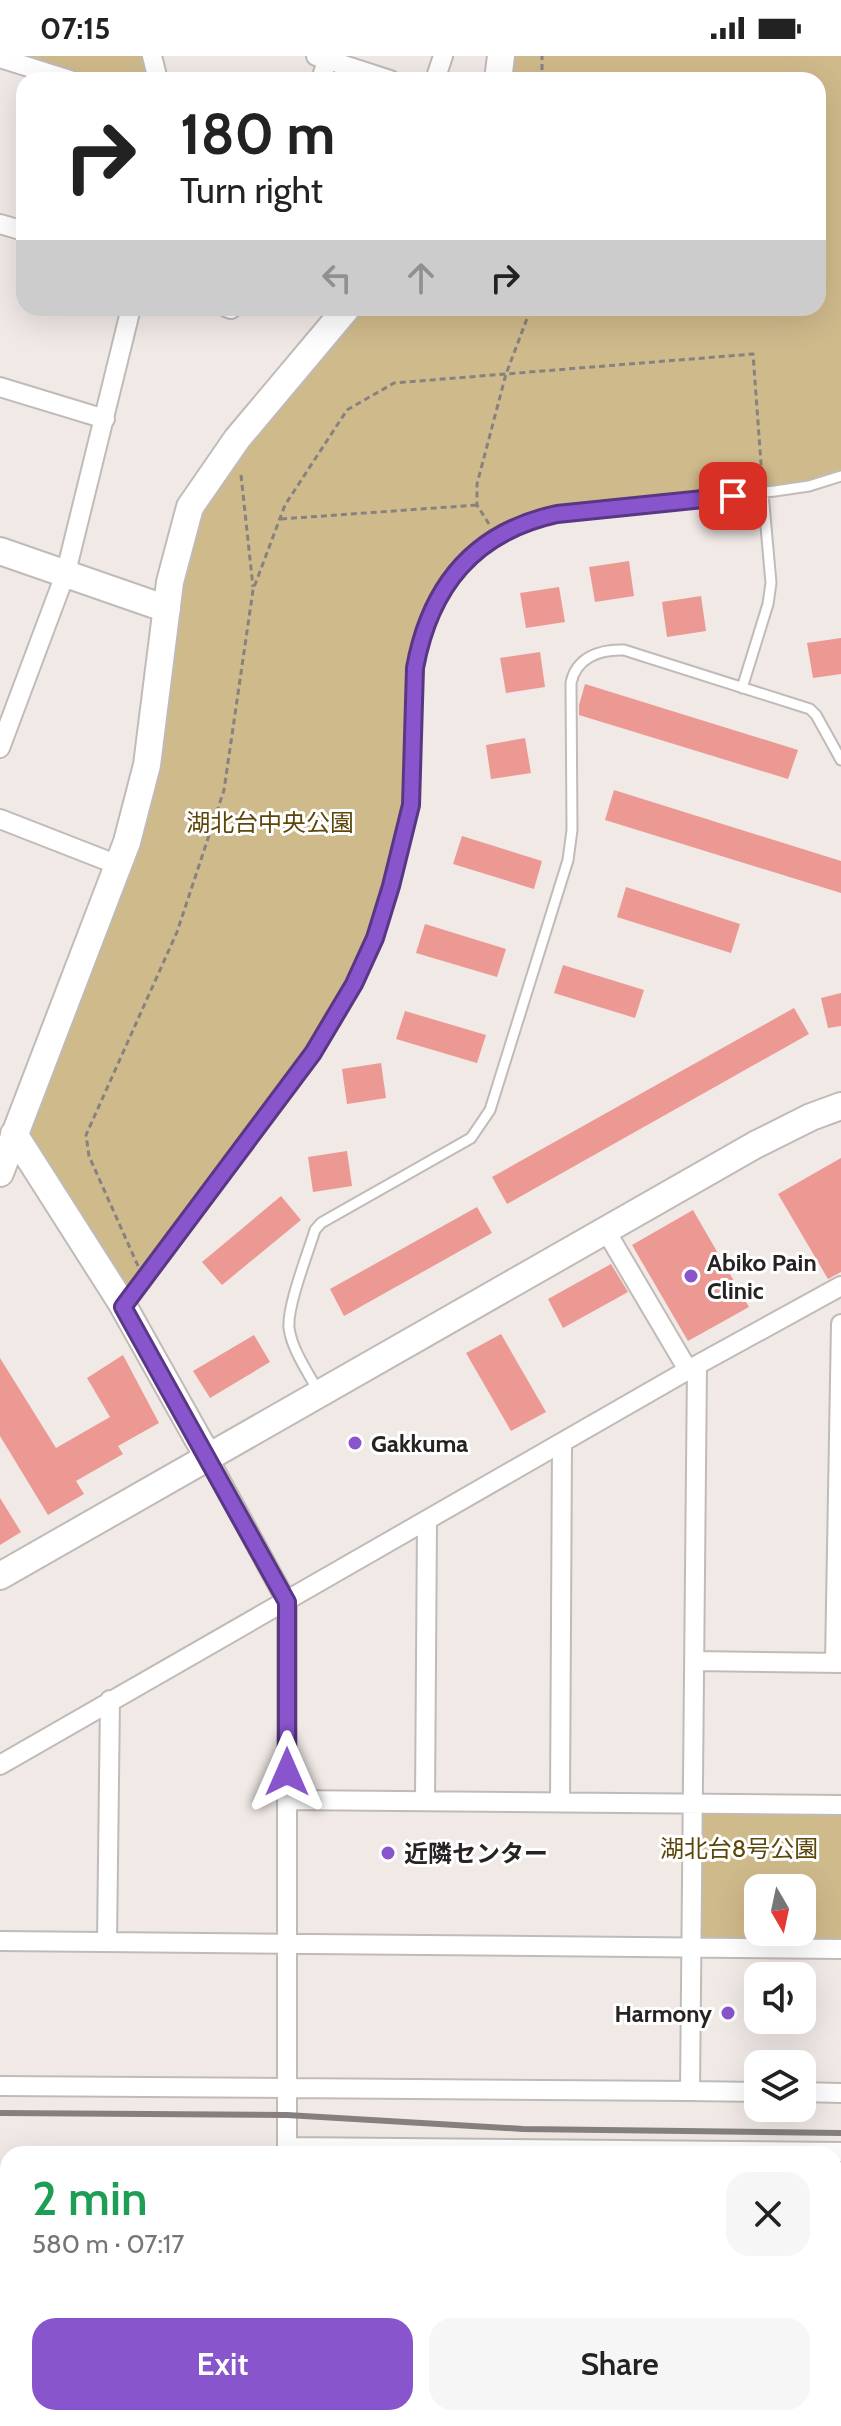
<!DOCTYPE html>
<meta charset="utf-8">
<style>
body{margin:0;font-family:Cabin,"Noto Sans JP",sans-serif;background:#f6f6f6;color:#222;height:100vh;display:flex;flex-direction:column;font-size:30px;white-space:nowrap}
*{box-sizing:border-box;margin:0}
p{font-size:26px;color:#767676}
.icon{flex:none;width:44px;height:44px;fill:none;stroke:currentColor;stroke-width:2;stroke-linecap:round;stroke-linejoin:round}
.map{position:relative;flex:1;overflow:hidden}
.panel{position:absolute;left:0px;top:2090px;width:842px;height:280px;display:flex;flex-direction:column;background:#fff;border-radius:24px 24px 0 0;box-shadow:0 8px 32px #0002}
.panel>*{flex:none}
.top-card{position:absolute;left:16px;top:16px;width:810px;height:244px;border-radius:24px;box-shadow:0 8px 32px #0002;background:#fff;color:#222;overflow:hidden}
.needle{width:52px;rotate:171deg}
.controls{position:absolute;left:744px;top:1818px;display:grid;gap:16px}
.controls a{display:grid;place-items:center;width:72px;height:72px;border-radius:16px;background:#fff;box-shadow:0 8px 32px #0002;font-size:40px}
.pin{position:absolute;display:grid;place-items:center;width:68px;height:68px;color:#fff;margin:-34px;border-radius:16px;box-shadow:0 4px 12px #0006}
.me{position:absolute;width:88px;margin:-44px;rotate:0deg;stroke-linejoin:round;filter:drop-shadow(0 0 6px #0008)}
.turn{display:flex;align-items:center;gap:28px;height:168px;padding:0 32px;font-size:36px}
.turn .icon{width:104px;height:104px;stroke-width:2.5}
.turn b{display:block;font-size:56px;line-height:68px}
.lanes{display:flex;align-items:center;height:76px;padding:0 32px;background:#0003;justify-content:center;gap:40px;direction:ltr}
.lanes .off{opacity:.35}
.round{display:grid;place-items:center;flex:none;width:84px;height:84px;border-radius:24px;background:#f6f6f6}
.head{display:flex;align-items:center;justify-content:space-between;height:136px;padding:0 32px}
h1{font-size:48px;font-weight:600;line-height:60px;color:#1e9e55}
.action{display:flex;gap:16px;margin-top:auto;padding:16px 32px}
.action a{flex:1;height:92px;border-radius:24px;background:#8955cd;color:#fff;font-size:32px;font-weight:600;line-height:92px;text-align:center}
.action a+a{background:#f6f6f6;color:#222}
.status{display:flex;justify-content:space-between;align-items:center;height:56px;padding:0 40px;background:#fff;direction:ltr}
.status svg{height:22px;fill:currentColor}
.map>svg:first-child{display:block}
</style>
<div class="status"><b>07:15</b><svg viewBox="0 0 49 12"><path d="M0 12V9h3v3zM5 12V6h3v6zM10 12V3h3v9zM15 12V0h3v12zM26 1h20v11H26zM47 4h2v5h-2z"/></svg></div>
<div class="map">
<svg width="841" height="2370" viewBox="0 0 841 2370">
<rect width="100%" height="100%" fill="#f0e9e6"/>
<!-- green -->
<path fill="#cfba8b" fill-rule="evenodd" d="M0,0H152L158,24H70Z
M501,0H841V420L825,426L557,458L497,480L445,529L418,594L411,749L375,882L336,961L123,1251L14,1078L127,786L190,451L347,252H818V24H498Z
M694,1748L841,1749V1893L692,1892ZM758,1832H802V1876H758Z"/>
<!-- building -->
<path fill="#ec9993" d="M629,505L634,540L595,546L589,511Z
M559,531L565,566L526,572L520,537Z
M701,540L706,575L667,581L662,546Z
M841,582V618L813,622L807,587Z
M540,596L545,631L506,637L500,602Z
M585,628L798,694L788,723L579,659V649Z
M525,682L531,717L491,723L486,689Z
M614,734L841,805V837L605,764Z
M462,780L542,805L534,833L453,808Z
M626,831L740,868L731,897L617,861Z
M425,868L506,893L497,921L416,897Z
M563,909L644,934L635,962L554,937Z
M841,937V970L828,972L821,942Z
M794,952L809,978L507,1148L492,1121Z
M405,955L486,979L477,1007L396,983Z
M381,1007L386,1042L347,1048L342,1013Z
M347,1095L352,1130L313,1136L308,1101Z
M841,1102V1216L828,1223L778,1138Z
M281,1140L301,1164L222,1229L202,1206Z
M477,1151L492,1177L344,1260L330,1233Z
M693,1154L749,1251L688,1285L632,1189Z
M611,1208L628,1236L563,1272L548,1243Z
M501,1278L546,1356L511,1375L466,1297Z
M254,1279L270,1306L210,1342L193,1315Z
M123,1299L159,1367L118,1390L123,1398L76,1425L84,1438L48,1459L0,1380V1302L56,1392L110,1361L87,1322Z
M0,1442L21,1476L0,1489Z"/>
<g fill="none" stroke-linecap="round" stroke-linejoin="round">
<!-- lane casing -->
<g stroke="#c1bbb8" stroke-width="13">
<path id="lane" d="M742,632L768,548L771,527L763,437
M125,1249L313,997L354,928L375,882L391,830L411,749L415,612C429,530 474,476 557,458L775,435L809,430L841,420
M318,1335C308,1316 292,1294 289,1272C287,1250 308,1197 315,1174L321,1167L471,1082L490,1054L568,804L572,774L571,627C576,602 599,593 624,594L810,653L816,659L841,704"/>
</g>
<!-- street casing -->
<g stroke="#c1bbb8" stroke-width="22">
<path id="street" d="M152,0L158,24
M316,0L390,24
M0,2L70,24
M321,24L327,4
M435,24L443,0
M0,168L24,175
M228,252L231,253
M0,331L105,363
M0,692L66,516L131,252
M0,763L118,809
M606,1175L688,1314
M208,1401L287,1546V2098
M694,1605L841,1607
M835,1607L841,1268
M0,1709L688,1314L841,1230
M287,1744L841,1749
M425,1744L427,1466
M560,1746L562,1387
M0,1885L841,1893
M107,1885L110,1644
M0,2030L690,2035L697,1309
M690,2035L758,2036
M802,2036L841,2037
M287,2091L841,2096
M0,2143H8
M834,2284H841
M302,2362L303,2370
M445,2362V2370
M603,2362V2370
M11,2370L13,2362
M262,2370L268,2362"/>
</g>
<!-- secondary casing -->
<g stroke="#c1bbb8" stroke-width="30">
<path id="secondary" d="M498,24L501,0
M0,495L167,553
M14,1078L121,1246L208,1401
M0,1117L127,786L147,709L170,526L190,451L237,383L347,252
M0,1520L755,1089L811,1061L841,1050"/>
</g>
<!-- path -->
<path stroke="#878280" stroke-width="3" stroke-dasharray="6 4" stroke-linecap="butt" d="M542,24V0
M241,419L253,531
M281,463L477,449
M489,468L477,449V428L506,318L531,252
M138,1210L89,1100L86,1079L177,876L224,734L253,534L285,449L347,354L394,327L753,298L762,421"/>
<!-- lane -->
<use href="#lane" stroke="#fff" stroke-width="9"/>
<!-- street -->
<use href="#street" stroke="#fff" stroke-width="18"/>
<!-- secondary -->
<use href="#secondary" stroke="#fff" stroke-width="26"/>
<!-- rail -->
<path stroke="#85807e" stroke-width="6" d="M0,2057L287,2059L523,2073L841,2077"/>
</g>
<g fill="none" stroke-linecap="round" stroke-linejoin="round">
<!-- route casing -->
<g stroke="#593785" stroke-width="20">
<path id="route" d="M287,1716V1546L123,1251L313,997L354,928L375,882L391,830L411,749L415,612C430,530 474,476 557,458L733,440"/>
</g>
<!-- route -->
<use href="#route" stroke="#8955cd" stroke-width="14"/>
</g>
<!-- markers -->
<g fill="#8955cd" stroke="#fff" stroke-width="3">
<circle cx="691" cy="1220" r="8"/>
<circle cx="355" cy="1387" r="8"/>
<circle cx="388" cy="1797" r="8"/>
<circle cx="728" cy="1957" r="8"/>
</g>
<g text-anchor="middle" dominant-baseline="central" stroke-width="6" stroke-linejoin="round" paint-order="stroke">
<!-- park labels -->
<g font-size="24" fill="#5c460a" stroke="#fff">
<text x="270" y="766">湖北台中央公園</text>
<text x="739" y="1792">湖北台8号公園</text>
</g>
<!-- poi labels -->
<g font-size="24" font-weight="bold" fill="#262322" stroke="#fff" text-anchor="start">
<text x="707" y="1206">Abiko Pain<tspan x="707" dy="28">Clinic</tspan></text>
<text x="371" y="1387">Gakkuma</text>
<text x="404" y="1797">近隣センター</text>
<text x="712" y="1957" text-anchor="end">Harmony</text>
</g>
</g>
</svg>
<div class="controls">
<a><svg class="needle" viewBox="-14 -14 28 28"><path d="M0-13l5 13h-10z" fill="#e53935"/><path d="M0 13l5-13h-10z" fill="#767676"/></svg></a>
<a><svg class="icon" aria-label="sound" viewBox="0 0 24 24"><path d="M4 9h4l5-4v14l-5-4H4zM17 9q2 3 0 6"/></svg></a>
<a><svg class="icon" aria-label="layers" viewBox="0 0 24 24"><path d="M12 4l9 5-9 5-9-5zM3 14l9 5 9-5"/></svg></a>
</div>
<div class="pin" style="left:733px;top:440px;background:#d93025"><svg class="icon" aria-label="arrive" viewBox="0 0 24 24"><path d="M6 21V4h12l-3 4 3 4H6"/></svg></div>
<svg class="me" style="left:287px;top:1716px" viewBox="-20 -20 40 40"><path d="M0-17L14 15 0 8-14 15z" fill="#8955cd" stroke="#fff" stroke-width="4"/></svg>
<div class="top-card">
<div class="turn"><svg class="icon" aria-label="right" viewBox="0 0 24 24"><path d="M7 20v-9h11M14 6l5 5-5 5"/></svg><div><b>180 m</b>Turn right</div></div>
<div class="lanes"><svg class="icon off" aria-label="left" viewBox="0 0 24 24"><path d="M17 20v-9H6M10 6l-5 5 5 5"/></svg><svg class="icon off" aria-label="ahead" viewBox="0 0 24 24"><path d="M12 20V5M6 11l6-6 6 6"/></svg><svg class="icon" aria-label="right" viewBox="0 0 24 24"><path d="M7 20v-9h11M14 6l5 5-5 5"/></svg></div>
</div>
<section class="panel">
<div class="head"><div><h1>2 min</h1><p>580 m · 07:17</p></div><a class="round"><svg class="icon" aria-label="close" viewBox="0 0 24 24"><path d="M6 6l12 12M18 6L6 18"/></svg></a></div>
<div class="action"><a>Exit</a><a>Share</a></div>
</section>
</div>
